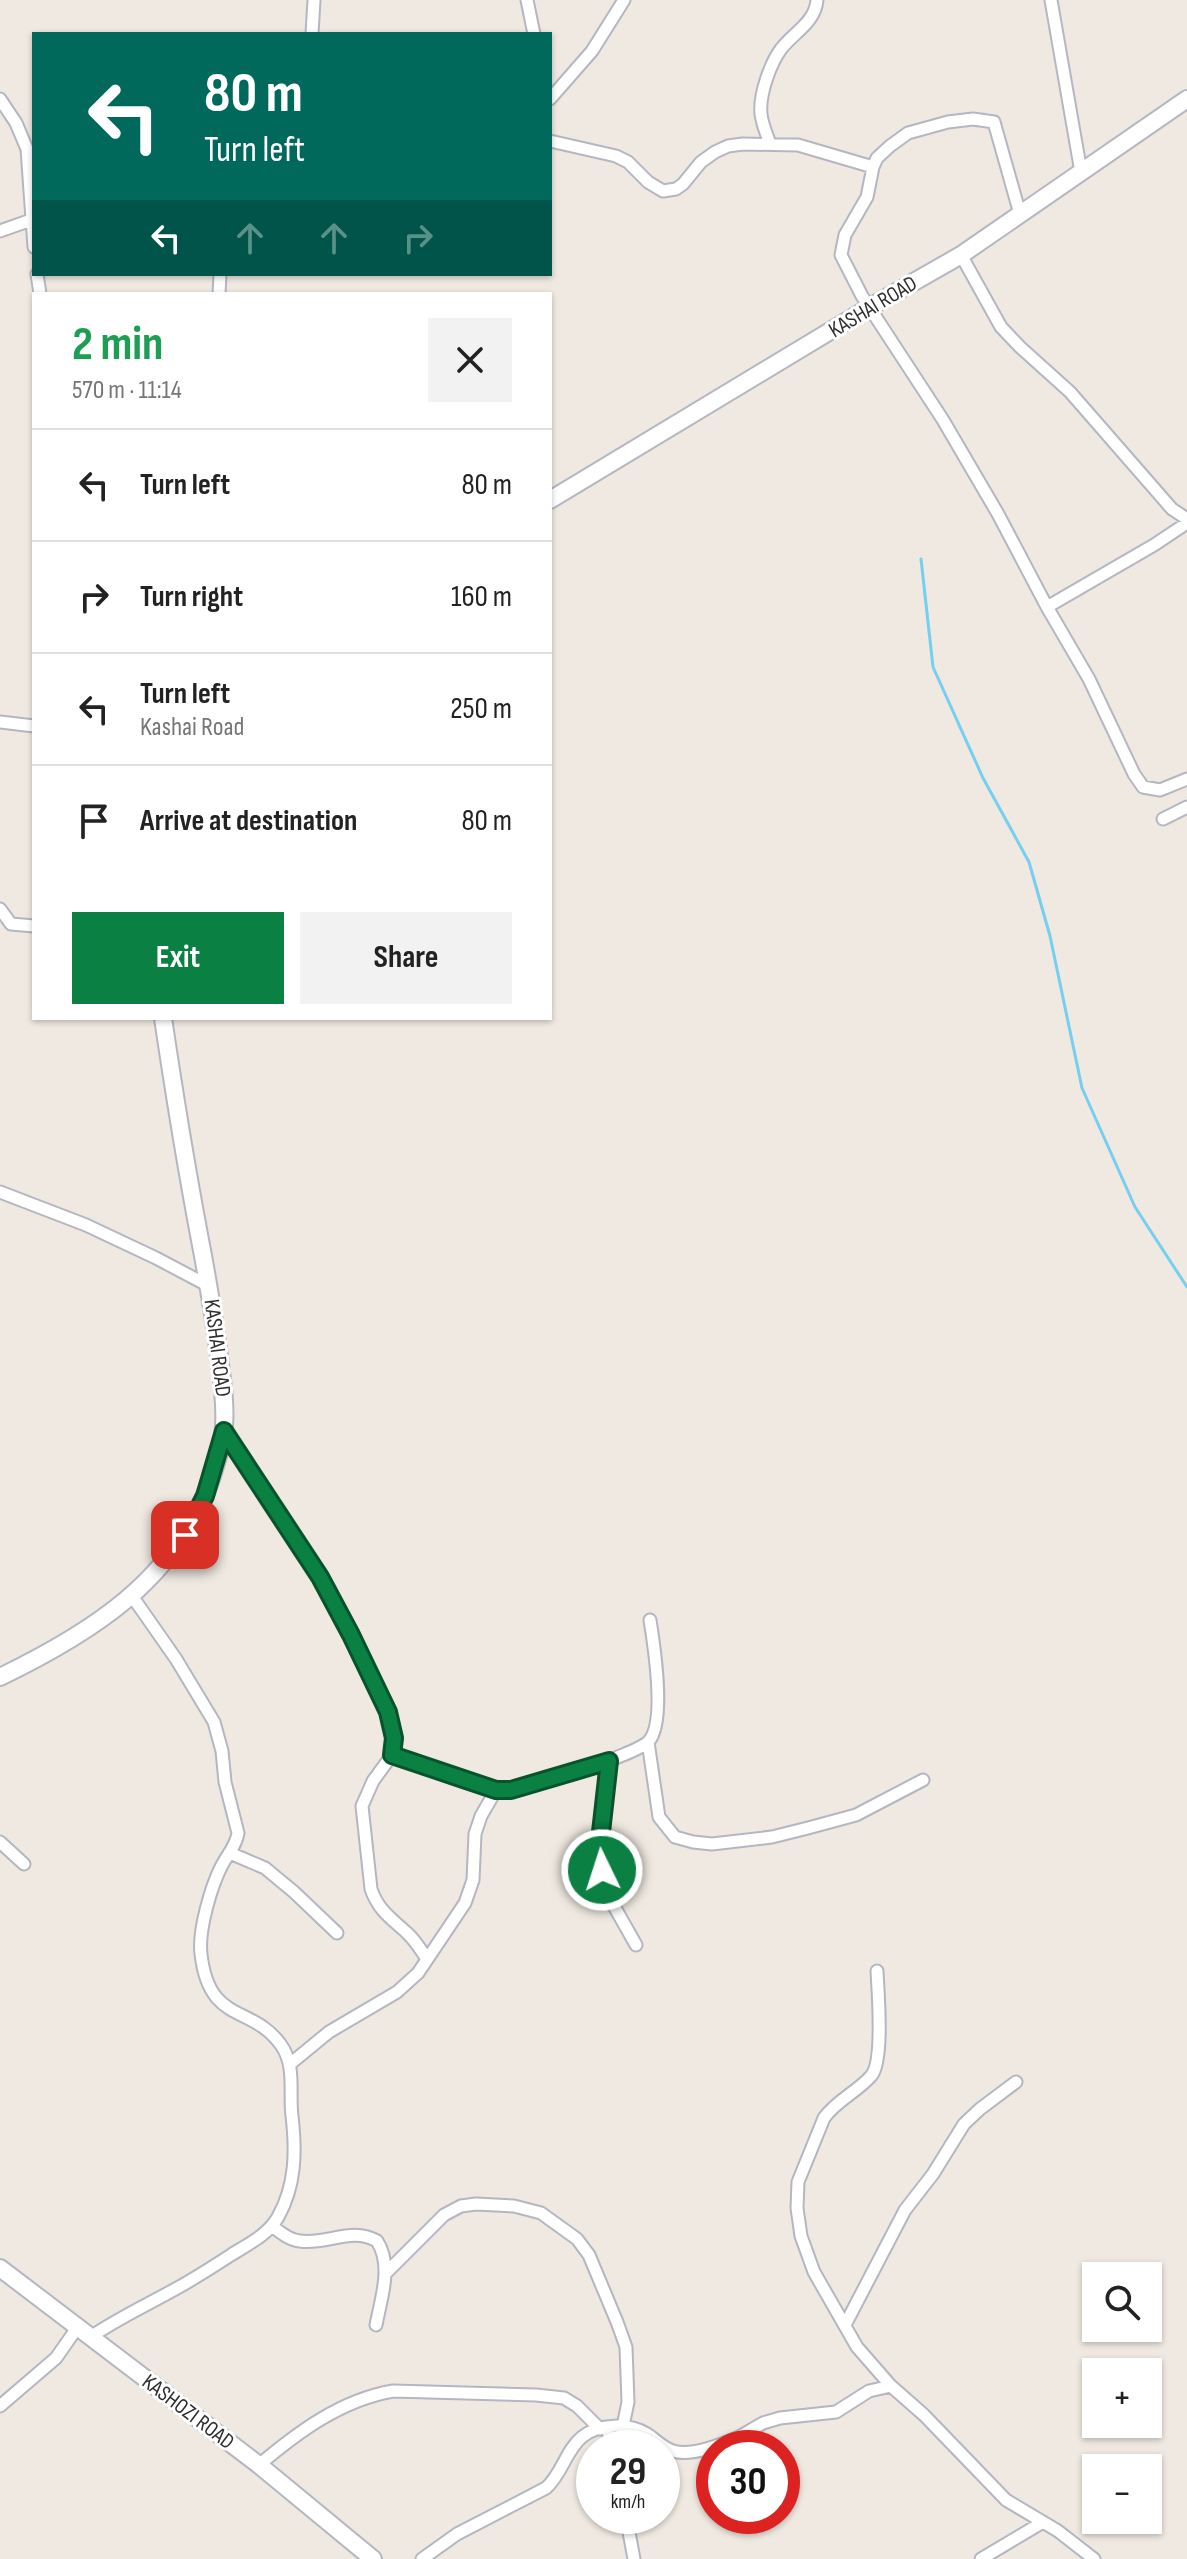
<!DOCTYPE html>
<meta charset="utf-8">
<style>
body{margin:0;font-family:"Sofia Sans Condensed",sans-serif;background:#f2f2f2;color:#222;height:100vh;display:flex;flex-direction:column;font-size:30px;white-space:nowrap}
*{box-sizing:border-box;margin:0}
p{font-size:26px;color:#767676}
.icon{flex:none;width:44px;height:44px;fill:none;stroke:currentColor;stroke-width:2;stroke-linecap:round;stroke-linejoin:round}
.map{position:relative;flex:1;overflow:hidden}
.sheet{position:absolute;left:32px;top:292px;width:520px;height:728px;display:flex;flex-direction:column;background:#fff;border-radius:0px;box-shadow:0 2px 6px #0004}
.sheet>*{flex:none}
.guide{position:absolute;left:32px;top:32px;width:520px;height:244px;border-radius:0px;box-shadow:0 2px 6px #0004;background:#00695c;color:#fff;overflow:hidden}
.tools{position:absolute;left:1082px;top:2262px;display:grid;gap:16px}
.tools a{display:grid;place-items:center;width:80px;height:80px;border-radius:0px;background:#fff;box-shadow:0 2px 6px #0004;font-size:40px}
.speed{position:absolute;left:576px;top:2430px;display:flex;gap:16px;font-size:40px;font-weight:700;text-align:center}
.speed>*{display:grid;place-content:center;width:104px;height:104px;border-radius:50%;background:#fff;box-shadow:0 2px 6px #0004;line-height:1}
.speed small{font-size:20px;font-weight:400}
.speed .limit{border:12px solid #d22;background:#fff;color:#111}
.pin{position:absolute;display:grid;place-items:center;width:68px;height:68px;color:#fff;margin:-34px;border-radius:16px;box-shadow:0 4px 12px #0006}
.me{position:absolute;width:88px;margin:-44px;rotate:356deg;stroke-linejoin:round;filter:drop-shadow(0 0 6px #0008)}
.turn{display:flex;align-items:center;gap:28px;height:168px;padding:0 40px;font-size:36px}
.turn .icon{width:104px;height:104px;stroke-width:2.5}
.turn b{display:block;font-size:56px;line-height:68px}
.lanes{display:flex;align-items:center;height:76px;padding:0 40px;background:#0003;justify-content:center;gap:40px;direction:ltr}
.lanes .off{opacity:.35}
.round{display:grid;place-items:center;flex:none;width:84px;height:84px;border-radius:0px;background:#f2f2f2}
.overview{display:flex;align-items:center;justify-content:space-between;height:136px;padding:0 40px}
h1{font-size:48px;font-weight:700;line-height:60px;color:#1e9e55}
.action{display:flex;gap:16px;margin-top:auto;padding:16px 40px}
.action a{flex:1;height:92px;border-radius:0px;background:#0b8043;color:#fff;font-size:32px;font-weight:700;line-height:92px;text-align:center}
.action a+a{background:#f2f2f2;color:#222}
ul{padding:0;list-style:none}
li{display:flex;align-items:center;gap:24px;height:112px;padding:0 40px;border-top:2px solid #e0e0e0}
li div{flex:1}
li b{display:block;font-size:30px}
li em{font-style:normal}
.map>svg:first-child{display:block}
</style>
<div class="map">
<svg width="1187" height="2559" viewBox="0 0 1187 2559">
<rect width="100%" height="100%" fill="#efe9e1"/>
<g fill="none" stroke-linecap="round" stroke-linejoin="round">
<!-- stream -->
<path stroke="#75cff0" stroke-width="3" d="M921,559L933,667L983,778L1029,862L1050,936L1082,1088L1135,1207L1187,1287"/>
<!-- street casing -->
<g stroke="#b4b7c1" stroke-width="15">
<path id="street" d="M527,0L534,34
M1051,0L1081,172
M312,34L314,0
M0,99L16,123L27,149L34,247
M550,99L592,51L624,0
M550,141L616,156L628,162L648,182L663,191L676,189L683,184L701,162L715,152L728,146L743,144L798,145L873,167
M770,144C767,135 762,124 761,114C759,95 770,64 781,49C794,32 815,23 817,0
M1020,214L994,122L973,119L948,122L908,133L890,146L877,158L873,167L867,197L845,235L841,255L862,296L943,420L998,514L1047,607L1089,679L1134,774L1143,787L1160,790L1187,779
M0,231L31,220
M961,255L1001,327L1020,347L1070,392L1172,509L1187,519
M37,274L40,294
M219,294L220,274
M1047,607L1154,545L1187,523
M0,722L34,726
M1163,819L1187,807
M0,909L11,924L34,926
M0,1192L86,1225L156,1258L209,1286
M224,1431L320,1577L388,1712L394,1738L392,1755L373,1781L362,1806L371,1889C378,1910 391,1918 407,1933C415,1940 421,1950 427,1959
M648,1742L659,1817L675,1837L693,1842L712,1844L772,1837L808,1828L856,1815L923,1780
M392,1755C421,1765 468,1787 498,1790C517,1792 637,1755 649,1741C666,1721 654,1645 650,1620
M609,1761L599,1850L614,1906L636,1945
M0,1842L24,1864
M230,1853L265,1868L294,1892L337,1933
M877,1971C878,1992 884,2062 871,2076C857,2092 837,2100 824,2118L798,2182L797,2208L801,2236L814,2272L857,2347L891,2386L924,2415L1006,2500L1058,2531L1094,2559
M290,2064L329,2032L397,1992L418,1973L465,1903L473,1880L475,1834L481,1816L496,1790
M272,2226C280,2232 289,2240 300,2241C327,2245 352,2226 377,2241C393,2266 381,2298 376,2325
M386,2273L444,2215L461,2206L476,2204L514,2206L541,2213L577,2239L589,2255L617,2322L626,2347L628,2402L623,2426
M845,2325L905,2210L933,2174L964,2124L980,2109L1016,2082
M89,2338C118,2318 149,2304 179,2287C197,2277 214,2266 231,2255C248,2244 268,2235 278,2217C296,2185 296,2151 292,2116C289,2092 296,2066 281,2045C252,2004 209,2025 201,1954C198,1931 211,1886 222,1865C228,1854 236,1846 238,1833L225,1782L222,1751L214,1722L176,1659L132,1596
M0,2406L56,2358L77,2328
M607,2427L612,2448
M739,2437L763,2423L780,2418L836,2412L869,2391L891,2386
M259,2465C298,2432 341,2400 393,2391L536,2395L564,2398L577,2406L600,2429
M626,2516L634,2559
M422,2559L457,2534L546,2488C562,2474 566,2450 582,2437C599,2423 629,2423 647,2434C655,2439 663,2448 673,2451C692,2457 722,2444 739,2437L747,2448
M981,2559L1043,2522"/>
</g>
<!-- secondary casing -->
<g stroke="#b4b7c1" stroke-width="20">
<path id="secondary" d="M550,500L870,307L961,255L1187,99
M0,1677C91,1633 176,1580 211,1479C216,1463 223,1444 224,1426C226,1400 221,1374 218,1348C213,1312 207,1276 200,1240C186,1166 174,1092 163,1018
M0,2268L259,2465L373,2559"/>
</g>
<!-- street -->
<use href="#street" stroke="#fff" stroke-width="11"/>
<!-- secondary -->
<use href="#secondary" stroke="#fff" stroke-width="16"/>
</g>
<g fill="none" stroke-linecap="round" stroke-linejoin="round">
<!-- route casing -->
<g stroke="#07532c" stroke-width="20">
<path id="route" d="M185,1535L205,1496L224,1431L320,1577L351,1635L388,1712L394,1738L392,1755L496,1790H511L609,1761L599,1850L602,1870"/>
</g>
<!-- route -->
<use href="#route" stroke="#0b8043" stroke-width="14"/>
</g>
<g text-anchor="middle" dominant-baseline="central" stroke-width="6" stroke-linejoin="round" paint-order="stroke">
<!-- street labels -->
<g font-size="22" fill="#2e2e2e" stroke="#fff">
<text transform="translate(873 307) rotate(-31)">KASHAI ROAD</text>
<text transform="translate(217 1348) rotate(83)">KASHAI ROAD</text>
<text transform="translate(188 2412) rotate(37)">KASHOZI ROAD</text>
</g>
</g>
</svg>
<div class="tools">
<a><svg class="icon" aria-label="search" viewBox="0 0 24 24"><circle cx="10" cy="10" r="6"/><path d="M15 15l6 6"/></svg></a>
<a>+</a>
<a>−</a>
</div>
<div class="speed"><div>29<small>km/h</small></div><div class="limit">30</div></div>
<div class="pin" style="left:185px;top:1535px;background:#d93025"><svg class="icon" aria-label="arrive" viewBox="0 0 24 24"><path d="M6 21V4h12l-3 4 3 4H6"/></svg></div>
<svg class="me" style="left:602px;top:1870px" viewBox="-20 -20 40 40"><circle r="17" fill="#0b8043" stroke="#fff" stroke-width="3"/><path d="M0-11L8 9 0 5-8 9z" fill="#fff"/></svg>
<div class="guide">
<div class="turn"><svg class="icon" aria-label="left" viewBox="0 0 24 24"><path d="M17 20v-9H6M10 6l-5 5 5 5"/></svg><div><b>80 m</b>Turn left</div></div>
<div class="lanes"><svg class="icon" aria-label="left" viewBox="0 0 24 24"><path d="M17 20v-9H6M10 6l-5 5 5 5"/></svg><svg class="icon off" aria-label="ahead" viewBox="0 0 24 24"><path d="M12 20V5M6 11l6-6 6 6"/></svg><svg class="icon off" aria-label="ahead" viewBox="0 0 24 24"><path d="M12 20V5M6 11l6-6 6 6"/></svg><svg class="icon off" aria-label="right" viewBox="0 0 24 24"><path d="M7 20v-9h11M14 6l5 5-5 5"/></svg></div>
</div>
<section class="sheet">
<div class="overview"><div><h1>2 min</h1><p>570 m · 11:14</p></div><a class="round"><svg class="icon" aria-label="close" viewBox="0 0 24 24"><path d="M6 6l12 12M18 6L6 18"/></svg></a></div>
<ul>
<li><svg class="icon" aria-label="left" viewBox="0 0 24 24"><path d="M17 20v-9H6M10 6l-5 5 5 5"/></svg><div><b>Turn left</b></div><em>80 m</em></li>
<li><svg class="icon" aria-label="right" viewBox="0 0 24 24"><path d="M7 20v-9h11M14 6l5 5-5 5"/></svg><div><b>Turn right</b></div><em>160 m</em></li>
<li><svg class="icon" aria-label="left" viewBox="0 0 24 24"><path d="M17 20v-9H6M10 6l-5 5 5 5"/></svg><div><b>Turn left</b><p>Kashai Road</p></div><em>250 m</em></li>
<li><svg class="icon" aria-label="arrive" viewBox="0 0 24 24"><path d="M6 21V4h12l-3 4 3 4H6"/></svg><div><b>Arrive at destination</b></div><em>80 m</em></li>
</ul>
<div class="action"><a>Exit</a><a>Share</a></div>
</section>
</div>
